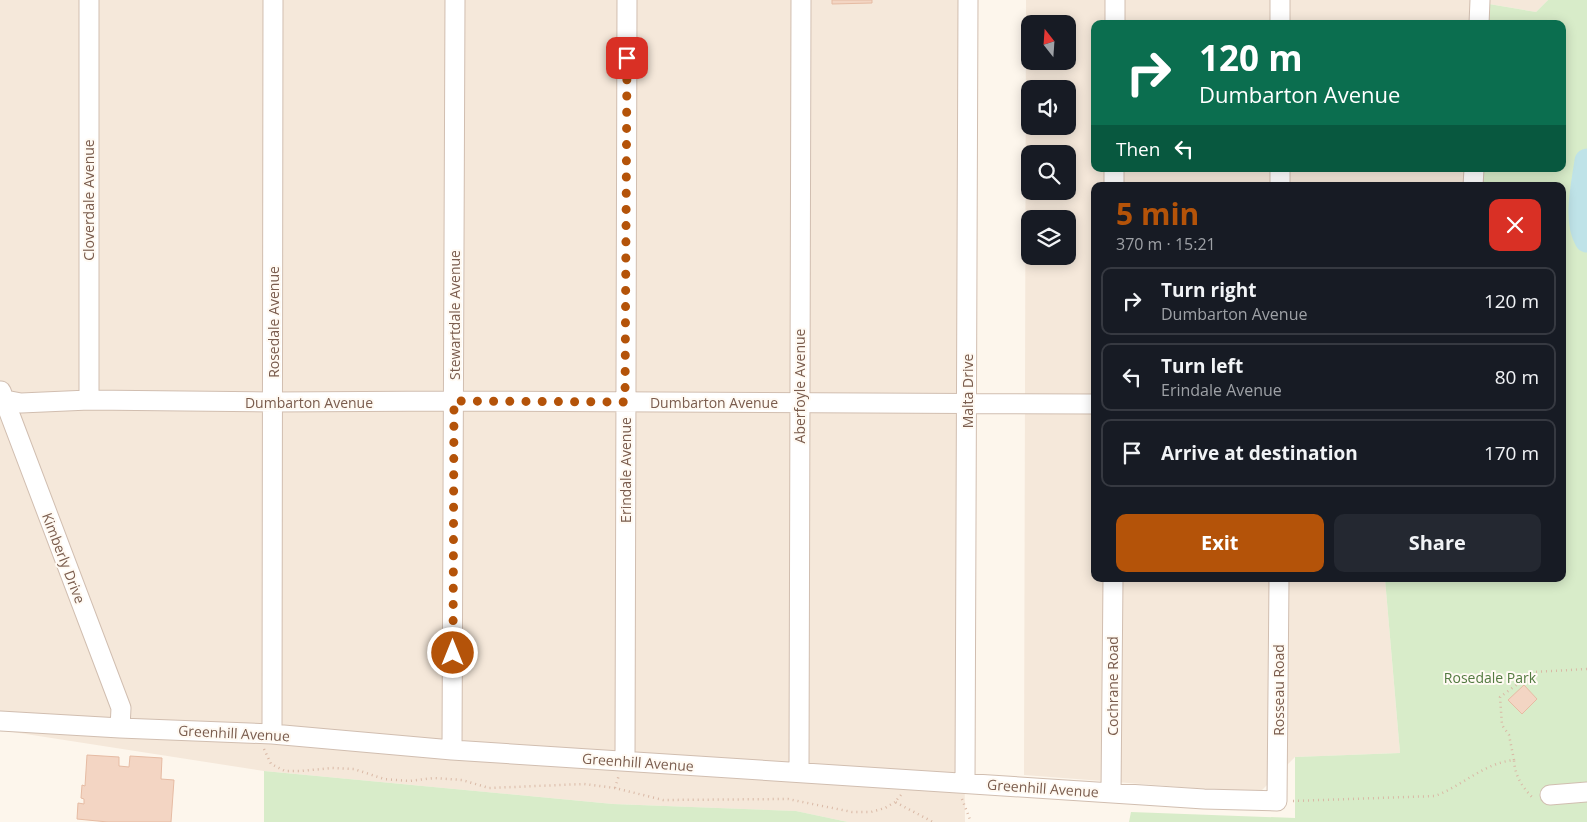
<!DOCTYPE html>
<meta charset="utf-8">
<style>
body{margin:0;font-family:"Open Sans",sans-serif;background:#242831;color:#f1f3f6;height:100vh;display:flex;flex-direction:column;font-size:19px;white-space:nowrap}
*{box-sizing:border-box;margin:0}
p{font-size:16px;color:#9ea1a6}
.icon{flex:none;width:28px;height:28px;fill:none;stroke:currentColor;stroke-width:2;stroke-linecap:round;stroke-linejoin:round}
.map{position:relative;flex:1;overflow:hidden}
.side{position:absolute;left:1091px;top:182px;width:475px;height:400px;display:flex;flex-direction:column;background:#171b24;border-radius:10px;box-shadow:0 2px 12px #0003}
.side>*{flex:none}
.guide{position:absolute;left:1091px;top:20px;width:475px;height:152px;border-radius:10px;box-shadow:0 2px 12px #0003;background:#0b6e4f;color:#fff;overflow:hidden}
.needle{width:32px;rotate:343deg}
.tools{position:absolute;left:1021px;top:15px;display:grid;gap:10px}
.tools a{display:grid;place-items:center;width:55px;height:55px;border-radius:10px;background:#171b24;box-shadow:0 2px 12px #0003;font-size:25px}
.pin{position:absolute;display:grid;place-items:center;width:42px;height:42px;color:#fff;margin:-21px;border-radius:10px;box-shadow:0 2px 8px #0006}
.me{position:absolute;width:55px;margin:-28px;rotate:0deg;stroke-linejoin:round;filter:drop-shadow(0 0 4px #0008)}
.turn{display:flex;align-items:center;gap:18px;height:105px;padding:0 25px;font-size:22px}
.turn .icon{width:65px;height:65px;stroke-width:2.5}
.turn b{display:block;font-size:35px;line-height:42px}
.then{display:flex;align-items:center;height:48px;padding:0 25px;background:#0003;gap:10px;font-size:19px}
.round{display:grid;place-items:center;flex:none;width:52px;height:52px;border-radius:10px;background:#242831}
.headline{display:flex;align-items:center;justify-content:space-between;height:85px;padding:0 25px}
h1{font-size:30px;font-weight:700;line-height:38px;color:#b45309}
.action{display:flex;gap:10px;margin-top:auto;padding:10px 25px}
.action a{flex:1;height:58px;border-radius:10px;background:#b45309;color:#fff;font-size:20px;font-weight:700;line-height:58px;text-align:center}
.action a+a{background:#242831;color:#f1f3f6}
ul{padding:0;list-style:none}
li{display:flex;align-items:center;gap:15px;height:68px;margin:0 10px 8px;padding:0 15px;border:2px solid #363941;border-radius:10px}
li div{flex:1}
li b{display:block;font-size:19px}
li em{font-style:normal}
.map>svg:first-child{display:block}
</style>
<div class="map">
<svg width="1587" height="822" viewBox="0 0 1587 822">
<rect width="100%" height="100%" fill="#fdf6ec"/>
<!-- residential -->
<path fill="#f5e8da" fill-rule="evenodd" d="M0,0H959L965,822H848L796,811L613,804L264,771L0,730Z
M1026,0H1548L1536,12L1489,4L1486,24H1095V169H1483V186H1095V579H1385L1400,753L1295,757L1259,793L1024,775ZM1030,24H1068V61H1030ZM1030,89H1068V126H1030ZM1030,154H1068V191H1030ZM1030,219H1068V256H1030Z"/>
<!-- green -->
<path fill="#d8ecc9" d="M1548,0H1587V822H1129L1131,812L1295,818V757L1400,753L1385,579H1562V186H1483V169H1562V24H1486L1489,4L1536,12Z
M264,771L613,804L796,811L848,822H264Z"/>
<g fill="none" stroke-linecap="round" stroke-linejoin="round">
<!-- river -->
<path stroke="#bfe3e8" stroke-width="25" d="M1587,161C1584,183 1575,220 1587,240"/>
</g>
<!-- building -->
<path fill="#f3d5c3" stroke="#e6bba3" d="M832,0H872V3L832,4Z
M1524,685L1537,699L1522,714L1508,700Z
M87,755L119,757V766L129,767L130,756L162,758L161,779L174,780L171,822H108L77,819L78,803L84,804V799L81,798L82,785L85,786Z"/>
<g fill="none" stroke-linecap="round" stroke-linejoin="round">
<!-- minor casing -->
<g stroke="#d1beb0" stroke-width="21">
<path id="minor" d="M1280,0V24
M1115,24V0
M1479,24L1480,0
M1280,169V186
M1114,186V169
M1473,186L1474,169
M1,391L121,708L120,728
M0,399L21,403L89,400L272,402L454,401L1095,404
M89,400V0
M0,721L120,728L272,734L452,750L1204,799L1277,801L1279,579
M272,734L273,0
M452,750L455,0
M625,761L627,0
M799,772L801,0
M965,783L968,0
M1111,793L1113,579
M1550,795L1587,792"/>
</g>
<!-- path -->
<path stroke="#d9b8a5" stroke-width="2.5" stroke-dasharray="1 4" stroke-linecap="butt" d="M264,749L271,764L285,771H301L332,768L354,769L384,779L409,781L434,778L462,780L489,788L584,784L615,788L663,800L788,799L852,812H871L885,808L895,802
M1514,760L1509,735L1502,725L1500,697L1534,672L1587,669
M615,788L619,775
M901,795L895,802L933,822
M962,799L971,822
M1293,801L1435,796C1462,786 1484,763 1514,760C1515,777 1523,788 1534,799"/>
<!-- minor -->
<use href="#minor" stroke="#fff" stroke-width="19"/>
</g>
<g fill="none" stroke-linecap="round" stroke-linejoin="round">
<!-- route -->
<path stroke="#b45309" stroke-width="9" stroke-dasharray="0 16.2" d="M453,653L454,401L625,402L627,58"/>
</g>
<g text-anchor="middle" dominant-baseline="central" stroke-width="4" stroke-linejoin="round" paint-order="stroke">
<!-- street labels -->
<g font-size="14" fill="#7a5c4d" stroke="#fffaf3">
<text transform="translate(88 200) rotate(-90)">Cloverdale Avenue</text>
<text transform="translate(454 315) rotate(-90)">Stewartdale Avenue</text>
<text transform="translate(273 322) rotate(-90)">Rosedale Avenue</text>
<text transform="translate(799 386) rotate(-90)">Aberfoyle Avenue</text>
<text transform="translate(967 391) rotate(-90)">Malta Drive</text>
<text x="309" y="402">Dumbarton Avenue</text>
<text x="714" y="402">Dumbarton Avenue</text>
<text transform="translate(625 470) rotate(-90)">Erindale Avenue</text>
<text transform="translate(64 558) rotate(69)">Kimberly Drive</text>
<text transform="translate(1112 686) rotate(-90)">Cochrane Road</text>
<text transform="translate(1278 690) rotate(-90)">Rosseau Road</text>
<text transform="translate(234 733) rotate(3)">Greenhill Avenue</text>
<text transform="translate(638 762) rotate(4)">Greenhill Avenue</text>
<text transform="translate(1043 788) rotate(4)">Greenhill Avenue</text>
</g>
<!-- park labels -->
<g font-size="14" fill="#537a41" stroke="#fffaf3">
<text x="1490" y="677">Rosedale Park</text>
</g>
</g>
</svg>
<div class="tools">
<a><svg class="needle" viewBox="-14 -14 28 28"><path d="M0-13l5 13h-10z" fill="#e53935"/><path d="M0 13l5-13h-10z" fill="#9ea1a6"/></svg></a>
<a><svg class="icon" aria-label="sound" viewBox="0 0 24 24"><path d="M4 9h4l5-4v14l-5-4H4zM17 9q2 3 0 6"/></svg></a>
<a><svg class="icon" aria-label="search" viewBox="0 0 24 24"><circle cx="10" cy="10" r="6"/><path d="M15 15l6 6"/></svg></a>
<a><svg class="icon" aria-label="layers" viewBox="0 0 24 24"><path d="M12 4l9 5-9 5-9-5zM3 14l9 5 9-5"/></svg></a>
</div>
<div class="pin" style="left:627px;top:58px;background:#d93025"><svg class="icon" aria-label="arrive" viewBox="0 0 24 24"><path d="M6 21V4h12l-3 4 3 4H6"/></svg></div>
<svg class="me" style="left:453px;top:653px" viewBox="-20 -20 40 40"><circle r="17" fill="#b45309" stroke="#fff" stroke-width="3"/><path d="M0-11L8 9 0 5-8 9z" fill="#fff"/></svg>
<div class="guide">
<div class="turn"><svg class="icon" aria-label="right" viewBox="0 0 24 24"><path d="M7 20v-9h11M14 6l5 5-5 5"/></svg><div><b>120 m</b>Dumbarton Avenue</div></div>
<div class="then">Then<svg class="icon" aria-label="left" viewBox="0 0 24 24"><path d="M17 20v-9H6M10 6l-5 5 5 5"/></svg></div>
</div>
<section class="side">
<div class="headline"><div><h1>5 min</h1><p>370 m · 15:21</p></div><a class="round" style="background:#d93025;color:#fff"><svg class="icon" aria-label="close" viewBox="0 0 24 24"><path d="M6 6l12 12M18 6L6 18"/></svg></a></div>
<ul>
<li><svg class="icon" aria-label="right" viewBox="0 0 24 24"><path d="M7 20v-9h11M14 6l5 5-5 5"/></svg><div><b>Turn right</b><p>Dumbarton Avenue</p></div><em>120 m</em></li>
<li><svg class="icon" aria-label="left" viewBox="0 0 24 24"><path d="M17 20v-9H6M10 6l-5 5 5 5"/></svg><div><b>Turn left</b><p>Erindale Avenue</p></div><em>80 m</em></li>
<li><svg class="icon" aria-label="arrive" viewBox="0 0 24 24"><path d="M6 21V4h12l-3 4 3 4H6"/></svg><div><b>Arrive at destination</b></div><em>170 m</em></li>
</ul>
<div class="action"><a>Exit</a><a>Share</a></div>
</section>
</div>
